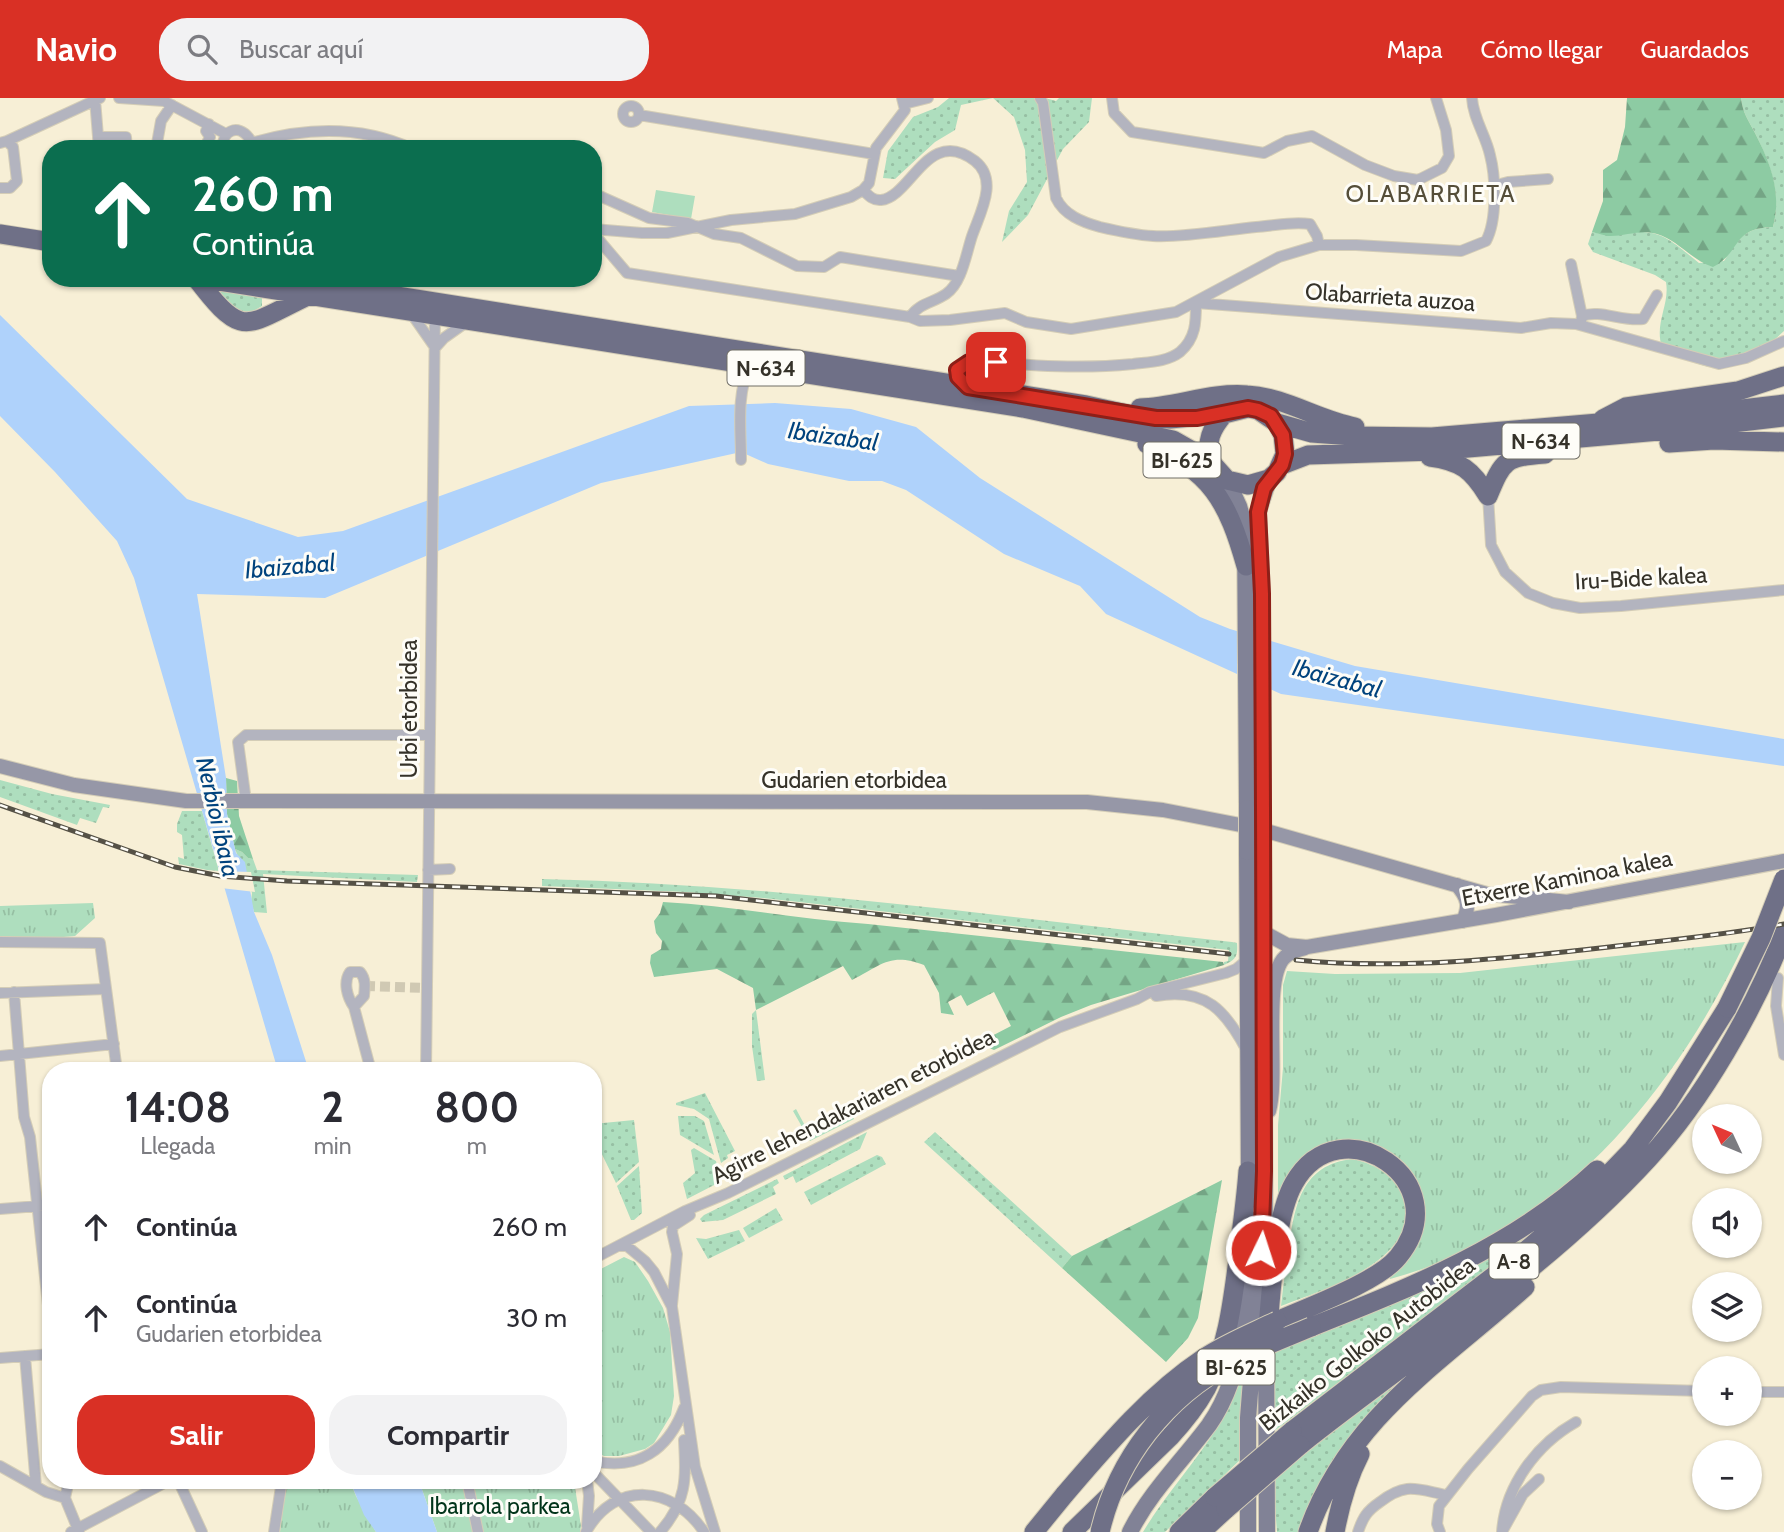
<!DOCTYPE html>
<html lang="es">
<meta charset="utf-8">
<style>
body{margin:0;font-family:Cabin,sans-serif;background:#f2f2f3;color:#2b2b33;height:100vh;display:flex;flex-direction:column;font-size:26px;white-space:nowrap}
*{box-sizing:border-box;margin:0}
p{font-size:23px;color:#7c7c81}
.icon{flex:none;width:38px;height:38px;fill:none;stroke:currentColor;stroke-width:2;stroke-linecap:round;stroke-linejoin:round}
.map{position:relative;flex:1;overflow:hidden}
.panel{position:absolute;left:42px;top:964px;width:560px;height:427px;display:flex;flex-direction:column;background:#fff;border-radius:28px;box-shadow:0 2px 5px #0004}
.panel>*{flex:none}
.guide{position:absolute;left:42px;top:42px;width:560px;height:147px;border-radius:28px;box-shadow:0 2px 5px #0004;background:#0b6e4f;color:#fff;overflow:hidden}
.needle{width:46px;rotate:314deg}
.tools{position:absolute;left:1692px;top:1006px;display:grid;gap:14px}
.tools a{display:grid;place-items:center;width:70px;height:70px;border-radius:50%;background:#fff;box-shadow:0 2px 5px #0004;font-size:35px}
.pin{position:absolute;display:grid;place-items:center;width:60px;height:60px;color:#fff;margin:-30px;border-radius:14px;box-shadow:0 4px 10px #0006}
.me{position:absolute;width:77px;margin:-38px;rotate:4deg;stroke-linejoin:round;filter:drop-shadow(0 0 5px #0008)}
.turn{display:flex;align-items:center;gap:24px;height:147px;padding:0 35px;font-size:32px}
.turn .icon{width:91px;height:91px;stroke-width:2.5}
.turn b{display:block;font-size:49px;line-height:60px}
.eta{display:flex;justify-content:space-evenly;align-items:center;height:119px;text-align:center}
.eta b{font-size:42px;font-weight:800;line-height:49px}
.primary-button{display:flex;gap:14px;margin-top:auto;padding:14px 35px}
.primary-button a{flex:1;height:80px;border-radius:28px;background:#d93025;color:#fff;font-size:28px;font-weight:800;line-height:80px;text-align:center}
.primary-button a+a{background:#f2f2f3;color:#2b2b33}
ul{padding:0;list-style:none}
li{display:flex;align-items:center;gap:21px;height:91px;padding:0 35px}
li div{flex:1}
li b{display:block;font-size:26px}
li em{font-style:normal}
header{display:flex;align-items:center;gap:42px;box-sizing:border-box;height:98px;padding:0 35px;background:#d93025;color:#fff}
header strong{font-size:33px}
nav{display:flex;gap:38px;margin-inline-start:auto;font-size:24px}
.search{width:490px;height:63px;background:#f2f2f3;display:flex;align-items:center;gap:18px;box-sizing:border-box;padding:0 24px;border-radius:28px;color:#7c7c81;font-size:26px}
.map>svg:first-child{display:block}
</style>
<header>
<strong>Navio</strong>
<div class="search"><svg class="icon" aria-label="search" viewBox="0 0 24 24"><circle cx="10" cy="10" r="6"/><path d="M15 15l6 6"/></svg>Buscar aquí</div>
<nav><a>Mapa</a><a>Cómo llegar</a><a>Guardados</a></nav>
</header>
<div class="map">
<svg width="1784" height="1434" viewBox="0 0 1784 1434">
<defs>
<pattern id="grass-dots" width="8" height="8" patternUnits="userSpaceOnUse" patternTransform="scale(1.75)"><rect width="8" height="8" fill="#aedebe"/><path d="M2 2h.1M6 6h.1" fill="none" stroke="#96bfa3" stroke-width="1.8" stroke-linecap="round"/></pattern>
<pattern id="forest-firs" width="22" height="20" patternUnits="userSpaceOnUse" patternTransform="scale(1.75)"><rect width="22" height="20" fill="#8dcba3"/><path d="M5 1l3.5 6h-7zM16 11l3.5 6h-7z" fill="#74a585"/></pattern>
<pattern id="park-tufts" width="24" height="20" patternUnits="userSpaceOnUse" patternTransform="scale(1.75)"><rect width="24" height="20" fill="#aedebe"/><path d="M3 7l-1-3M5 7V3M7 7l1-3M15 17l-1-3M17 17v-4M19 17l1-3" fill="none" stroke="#96bfa3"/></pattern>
</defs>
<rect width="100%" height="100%" fill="#f7efd6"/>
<!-- grass -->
<path fill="url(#grass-dots)" d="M949,0H993L961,7L955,32L935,44L895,81L883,80L888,53L913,19L938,9Z
M993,0H1045L1056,3L1059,0H1092L1089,24L1063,51L1028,117L1002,144L1009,113L1027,84L1025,52L1014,19Z
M1741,0H1784V233C1738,276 1718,281 1662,249C1654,225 1670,207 1666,184L1655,177L1593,154L1588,146L1592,134C1612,139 1621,134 1641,134C1665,133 1682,152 1699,165L1724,163C1739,140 1744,130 1773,129C1782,95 1770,65 1755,35C1748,21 1743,16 1741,0Z
M214,192L262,200V208L245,218Z
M0,682L52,696L110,707L109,710L103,709L96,725L80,720L77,727L0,699Z
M182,713H202L219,773L207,772L179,766L178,759L184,761L182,737L177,734V726Z
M235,751L242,754L248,760L253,761L257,772L418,777L417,784L263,776L267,815L254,814L251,803L252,795Z
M542,781C773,786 1003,819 1232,844L1237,845C1238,858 1236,862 1224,867V864L1228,863L1229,852L763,800L686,794L542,788Z
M756,912L765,982L757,983L752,948V916Z
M705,995L735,1053L727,1057L728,1060L721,1065L709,1021L694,1011L676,1007V1005Z
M678,1018H695L704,1023L714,1057L680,1037Z
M634,1022L639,1064L616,1085L593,1038V1026Z
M867,1034L860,1051L796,1085L793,1078L785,1082L783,1078Z
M935,1034L1072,1158L1062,1170L924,1044Z
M694,1050L716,1063L720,1084L687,1101L683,1085L695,1075L691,1052Z
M877,1057L882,1059L886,1066L811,1107L804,1094Z
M1352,1061C1372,1065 1394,1076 1402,1097C1426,1161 1325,1191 1281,1208C1283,1188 1286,1168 1289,1148C1295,1106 1302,1067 1352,1061Z
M639,1068L642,1115L634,1122H631L617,1088Z
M777,1081L779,1085L773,1089L776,1096L723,1122L702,1124L700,1121L704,1117Z
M1561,1109L1488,1171L1273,1334L1274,1251Z
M776,1110L783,1122L749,1140L743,1130Z
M739,1132L745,1143L708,1161L696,1140L706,1141Z
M1244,1269L1242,1360L1165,1434H1143C1165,1397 1195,1365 1218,1328C1229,1310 1237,1289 1244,1269Z
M1414,1271L1301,1434H1277L1273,1383L1330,1335Z"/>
<!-- forest -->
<path fill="url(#forest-firs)" d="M1627,0H1741C1743,16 1748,21 1755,35C1771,66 1782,95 1773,129C1731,130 1742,154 1713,169C1691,162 1678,142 1657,136C1640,131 1624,139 1608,138C1602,137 1597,135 1592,134L1603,103V72L1617,62L1625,29Z
M226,680L237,683L239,718L253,761L248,760L242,754L235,751L227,716Z
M663,804C732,808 799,821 868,826L1223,864L1224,867L1091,907L1061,919L994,952L989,950L984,942L1011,928L994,894L967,908L961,897L948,904L954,917L941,915L939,895L924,867C891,854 881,867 852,882L843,868L756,912L753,890L717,871L654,879L650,865L651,857L661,851L662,843L656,835L654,823L660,815Z
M1222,1082L1198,1220L1188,1240L1166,1264L1062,1170L1072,1158Z"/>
<!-- park -->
<path fill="url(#park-tufts)" d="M93,805L95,820L75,838L41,841L0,838V808Z
M1745,844C1681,980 1582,1105 1441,1164C1424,1171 1407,1176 1390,1181L1389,1176C1448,1136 1430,1056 1360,1043C1352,1042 1340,1041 1334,1046C1328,1049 1324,1056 1319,1061C1305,1076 1291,1090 1278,1104V1027L1283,970V887L1287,873L1335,876L1460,875Z
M624,1159L635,1164L648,1183L663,1210L670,1234L674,1298L671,1317L654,1345L645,1351L619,1358H604L593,1352V1175Z
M286,1382L350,1383L356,1398L376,1434H280Z
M419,1383H574L581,1428L580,1434H437Z"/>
<!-- garden -->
<path fill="#aedebe" d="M656,92L695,98L691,121L652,114Z
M796,1011L809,1035L850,1014L854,1021L810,1043L793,1013Z"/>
<!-- water -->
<path fill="#afd2fb" d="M0,217L187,401L298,439L343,433L689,308L775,305L851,311L916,329L980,380L1200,519L1230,531L1355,568L1784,641V668L1281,596L1106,516L1080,488L1004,456L906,392L882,383H849L768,366L741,354L601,385L325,500L197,496L226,680L227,716L236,755L245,764L254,814L272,857L309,973H278L134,480L117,443L55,374L0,318Z
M350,1383H419L437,1434H376L364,1417Z"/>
<!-- pier -->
<path fill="#f7efd6" d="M216,773L251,774L255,794L221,790Z"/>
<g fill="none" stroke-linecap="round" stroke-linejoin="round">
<!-- street-tunnel -->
<path stroke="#d0c9b3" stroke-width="10" stroke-dasharray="10 5" stroke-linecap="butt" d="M365,888L427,890"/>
<!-- street casing -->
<g stroke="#d4cdb7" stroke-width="12">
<path id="street" d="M119,0L164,3L226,36
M1040,0L1043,5L1056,100C1064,117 1082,124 1100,129C1117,133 1135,137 1153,138C1182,140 1226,132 1256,129C1275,128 1291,123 1310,126L1317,138L1319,147
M1112,0L1114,15L1132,34L1264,55L1287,43L1312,38L1365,67L1394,78L1418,82L1442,70L1449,58L1446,32L1436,0
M95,1L99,51
M904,6L928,0
M623 16a8 8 0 1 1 16 0a8 8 0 1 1-16 0Z
M639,17L874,56
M98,39H126L127,51
M7,43L100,0
M0,45L7,43L13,49L17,83L10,90H0
M251,45C305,29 361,27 413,51
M156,51L161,23L172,7
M204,51L210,39L206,33L209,26
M223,51C221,33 238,25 249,40L250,51
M1493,88L1508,84L1548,81
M863,92C868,97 873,103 881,102C911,99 928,27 975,63C999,82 980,115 972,138C966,156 962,185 946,196C933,205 919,205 910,219
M593,95L649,120L688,125L714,136L741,140L797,168L824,169L840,159L959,178
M593,131L642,135H667L731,122L795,116L851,99L863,92L869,85L876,50L905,12L902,0
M593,135L627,175L910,219L920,223L950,222L1005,215L1026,224L1071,231L1176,214L1279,159L1319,147H1356L1461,153L1486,143C1497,123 1496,80 1490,57C1486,38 1473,20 1472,0
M1571,166L1582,218L1581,224
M411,215L434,248
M1582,218C1599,211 1623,224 1643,221L1657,197
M435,250L444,240L468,223
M957,272L969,264L982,263C1033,268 1082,271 1133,266C1148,264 1167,264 1180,254C1196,240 1196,224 1196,205L1521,230L1551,225L1576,226L1719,266L1746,260L1784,243
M741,362C741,330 736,297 750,267
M1488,398L1491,447L1505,474L1528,495L1553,505L1580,510L1621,508L1784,492
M246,703L238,644L246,637H430
M428,772L450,771
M0,844L100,845L117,973
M350,874H360C366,881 365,889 364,898L354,909C347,899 343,884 350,874Z
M1778,880L1776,908L1784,957
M14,894L24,1019L30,1039L51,1235
M0,895L106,891
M1156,898C1206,889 1226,913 1247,953
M354,909L371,973
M0,958L114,946
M426,973L435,214
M0,1111L51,1107
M620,1148H627L645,1163L654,1174L672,1209L695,1369L715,1434
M593,1161L685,1113L728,1095L1060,929L1137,901L1150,894L1226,875L1236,871L1248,861
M672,1207L677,1156L672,1134L673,1128L690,1117
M25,1258L36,1388
M0,1260L51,1256
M1750,1294H1784
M593,1363C638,1373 668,1352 684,1310
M0,1368L46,1394L65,1400
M593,1374L651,1434
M69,1382L65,1400L79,1434
M178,1382L202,1434
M467,1382L478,1434
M587,1382L589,1398L587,1428
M1503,1432L1523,1396L1539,1381
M71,1434L170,1382
M274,1434L282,1382
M586,1434C615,1382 673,1387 704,1434
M660,1434C687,1403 686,1382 684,1342
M1358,1434C1363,1419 1367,1413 1380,1404C1406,1384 1416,1391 1446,1397
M1440,1434L1437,1426L1439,1408L1468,1371L1532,1298L1541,1292L1561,1289L1704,1293
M1502,1434C1505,1388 1537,1346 1576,1324"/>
</g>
<!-- secondary casing -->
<g stroke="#d4cdb7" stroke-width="16">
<path id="secondary" d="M0,668L74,687L186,703L1087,704L1163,712L1256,730L1487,796L1569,804
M1457,787C1468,800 1470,808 1463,823
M1263,834L1287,847L1307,849L1496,817L1784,763
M1269,1013C1279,978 1262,879 1285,859C1290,854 1299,852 1305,850"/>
</g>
<!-- primary casing -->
<g stroke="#d4cdb7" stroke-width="18">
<path id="primary" d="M1227,382L1239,408L1245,429L1247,710
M1263,709L1262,496L1258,414L1269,381
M1247,754L1249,1084
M1263,754L1265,1183
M1266,1237L1267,1434
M1130,1434C1150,1394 1183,1362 1209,1327C1248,1272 1250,1186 1250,1121
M1248,1434V1320L1260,1171"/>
</g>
<!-- highway casing -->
<g stroke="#d4cdb7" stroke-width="21">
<path id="highway" d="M0,136L51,144
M196,180C244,243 244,228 310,197
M200,180L1023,310L1173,342L1210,363L1227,382L1248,387L1269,381L1277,374L1285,356L1283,337L1277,325L1258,312L1248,310L1224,316L1170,321L1141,319L1086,307L283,180
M1140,310C1176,309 1211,294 1247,297C1285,299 1318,322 1355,329
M1603,321L1626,309L1738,293L1784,278
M1277,325L1312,335L1352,338L1432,339L1681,318L1784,306
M1669,345L1714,342L1784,344
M1147,346C1211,372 1228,404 1246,468
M1430,359C1461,363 1472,372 1488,398
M1210,363C1206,343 1211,331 1224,316
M1282,367L1308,357L1434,353L1682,331L1784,319
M1488,398C1503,362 1505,359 1545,356
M1311,1229C1412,1189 1516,1148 1597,1072
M1267,1241C1271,1200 1274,1120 1294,1085C1340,1004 1460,1084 1398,1159C1378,1184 1308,1209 1277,1223
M1292,1333L1516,1161L1579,1107L1633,1051L1668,1004L1727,910
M1300,1347C1417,1254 1546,1172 1648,1061C1703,1002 1755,910 1784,835
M1034,1434L1065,1396
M1072,1434L1170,1339C1184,1324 1196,1309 1206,1291C1228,1249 1233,1200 1239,1154C1242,1127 1246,1101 1248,1073
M1179,1434L1215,1399
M1201,1434L1226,1411
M1308,1434C1349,1319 1439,1266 1525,1189
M1335,1434C1340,1407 1347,1381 1360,1356"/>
</g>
<!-- street -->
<use href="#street" stroke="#b3b4bf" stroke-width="10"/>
<!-- secondary -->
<use href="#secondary" stroke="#9697a7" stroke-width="14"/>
<!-- primary -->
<use href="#primary" stroke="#818296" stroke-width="16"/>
<!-- highway -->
<use href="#highway" stroke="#6f7087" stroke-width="19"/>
<!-- rail casing -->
<g stroke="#555146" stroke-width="5">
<path id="rail" d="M0,707L175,769L220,778L287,783L716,798L1229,856
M1296,862C1401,872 1504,861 1609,849C1668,842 1726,837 1784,826"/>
</g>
<!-- rail -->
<use href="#rail" stroke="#fefdf8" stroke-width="2.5" stroke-dasharray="8" stroke-linecap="butt"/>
<!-- primary-bridge casing -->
<g stroke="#d4cdb7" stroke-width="18" stroke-linecap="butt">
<path id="primary-bridge" d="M1263,709V754
M1247,710V754"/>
</g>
<!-- highway-bridge casing -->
<g stroke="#d4cdb7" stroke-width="21" stroke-linecap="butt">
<path id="highway-bridge" d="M1727,910L1761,840L1784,781
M1065,1396C1107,1347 1150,1296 1204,1260C1227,1245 1252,1235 1277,1223
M1215,1399L1292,1333
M1226,1411L1300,1347
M1100,1434C1117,1361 1166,1299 1232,1264C1257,1250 1285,1240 1311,1229"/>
</g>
<!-- primary-bridge -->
<use href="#primary-bridge" stroke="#818296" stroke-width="16"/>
<!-- highway-bridge -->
<use href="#highway-bridge" stroke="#6f7087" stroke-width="19"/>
</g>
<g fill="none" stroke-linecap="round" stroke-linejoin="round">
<!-- route casing -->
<g stroke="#8d1f18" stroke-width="18">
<path id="route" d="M996,264H969L957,272L958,279L968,289L1156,320H1197L1248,310L1258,312L1271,318L1283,337L1285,356L1282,367L1264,390L1258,414L1262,496L1263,709L1264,1073L1261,1152"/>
</g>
<!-- route -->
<use href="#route" stroke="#d93025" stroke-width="12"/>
</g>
<g text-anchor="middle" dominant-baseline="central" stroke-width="6" stroke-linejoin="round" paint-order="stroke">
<!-- shield labels -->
<g fill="#fefdf8" stroke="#716f67" stroke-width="2">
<rect x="727.5" y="252.5" width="77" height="35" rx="5"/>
<rect x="1502.5" y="325.5" width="77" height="35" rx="5"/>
<rect x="1143.5" y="344.5" width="77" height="35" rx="5"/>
<rect x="1489.5" y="1145.5" width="49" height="35" rx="5"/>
<rect x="1197.5" y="1251.5" width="77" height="35" rx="5"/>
</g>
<g font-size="21" font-weight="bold" fill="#353229">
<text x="766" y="270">N-634</text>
<text x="1541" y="343">N-634</text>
<text x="1182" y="362">BI-625</text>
<text x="1514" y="1163">A-8</text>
<text x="1236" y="1269">BI-625</text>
</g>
<!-- street labels -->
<g font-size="23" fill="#353229" stroke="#fefdf8">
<text transform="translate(1390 199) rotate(4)">Olabarrieta auzoa</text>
<text transform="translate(1641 480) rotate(-3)">Iru-Bide kalea</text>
<text transform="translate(409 611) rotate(-90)">Urbi etorbidea</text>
<text x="854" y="682">Gudarien etorbidea</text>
<text transform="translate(1567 780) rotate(-11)">Etxerre Kaminoa kalea</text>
<text transform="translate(853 1008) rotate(-27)">Agirre lehendakariaren etorbidea</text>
<text transform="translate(1367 1246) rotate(-38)">Bizkaiko Golkoko Autobidea</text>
</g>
<!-- park labels -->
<g font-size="23" fill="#01341a" stroke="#fefdf8">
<text x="500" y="1408">Ibarrola parkea</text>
</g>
<!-- neighbourhood labels -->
<g font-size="24" letter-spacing="2" fill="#554e39" stroke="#fefdf8">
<text x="1431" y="95">OLABARRIETA</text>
</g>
<!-- water labels -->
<g font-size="24" font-style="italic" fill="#00437d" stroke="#fefdf8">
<text transform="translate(833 338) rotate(8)">Ibaizabal</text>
<text transform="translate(290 468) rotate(-5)">Ibaizabal</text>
<text transform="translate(1337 580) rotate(15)">Ibaizabal</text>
<text transform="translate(218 719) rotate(77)">Nerbioi ibaia</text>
</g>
</g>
</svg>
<div class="tools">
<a><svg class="needle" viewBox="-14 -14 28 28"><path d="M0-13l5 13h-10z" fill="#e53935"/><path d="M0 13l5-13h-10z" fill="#7c7c81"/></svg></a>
<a><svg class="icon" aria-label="sound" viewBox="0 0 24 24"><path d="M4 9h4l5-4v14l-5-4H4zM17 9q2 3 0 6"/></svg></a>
<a><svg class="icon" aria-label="layers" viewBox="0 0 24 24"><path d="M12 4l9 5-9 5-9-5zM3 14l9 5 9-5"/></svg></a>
<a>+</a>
<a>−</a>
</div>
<div class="pin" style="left:996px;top:264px;background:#d93025"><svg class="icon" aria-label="arrive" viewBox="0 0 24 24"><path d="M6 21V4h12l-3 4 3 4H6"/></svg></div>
<svg class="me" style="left:1261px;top:1152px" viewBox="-20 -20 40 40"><circle r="17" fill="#d93025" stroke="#fff" stroke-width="3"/><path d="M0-11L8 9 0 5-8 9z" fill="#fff"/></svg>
<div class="guide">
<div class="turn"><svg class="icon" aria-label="ahead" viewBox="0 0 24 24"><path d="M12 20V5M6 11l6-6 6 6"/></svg><div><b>260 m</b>Continúa</div></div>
</div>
<section class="panel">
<div class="eta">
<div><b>14:08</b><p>Llegada</p></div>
<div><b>2</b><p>min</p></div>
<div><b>800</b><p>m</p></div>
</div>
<ul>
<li><svg class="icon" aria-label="ahead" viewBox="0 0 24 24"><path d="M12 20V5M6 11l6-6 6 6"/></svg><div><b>Continúa</b></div><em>260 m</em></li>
<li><svg class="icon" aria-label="ahead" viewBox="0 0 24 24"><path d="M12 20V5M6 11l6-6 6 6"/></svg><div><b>Continúa</b><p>Gudarien etorbidea</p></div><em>30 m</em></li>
</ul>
<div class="primary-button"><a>Salir</a><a>Compartir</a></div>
</section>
</div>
